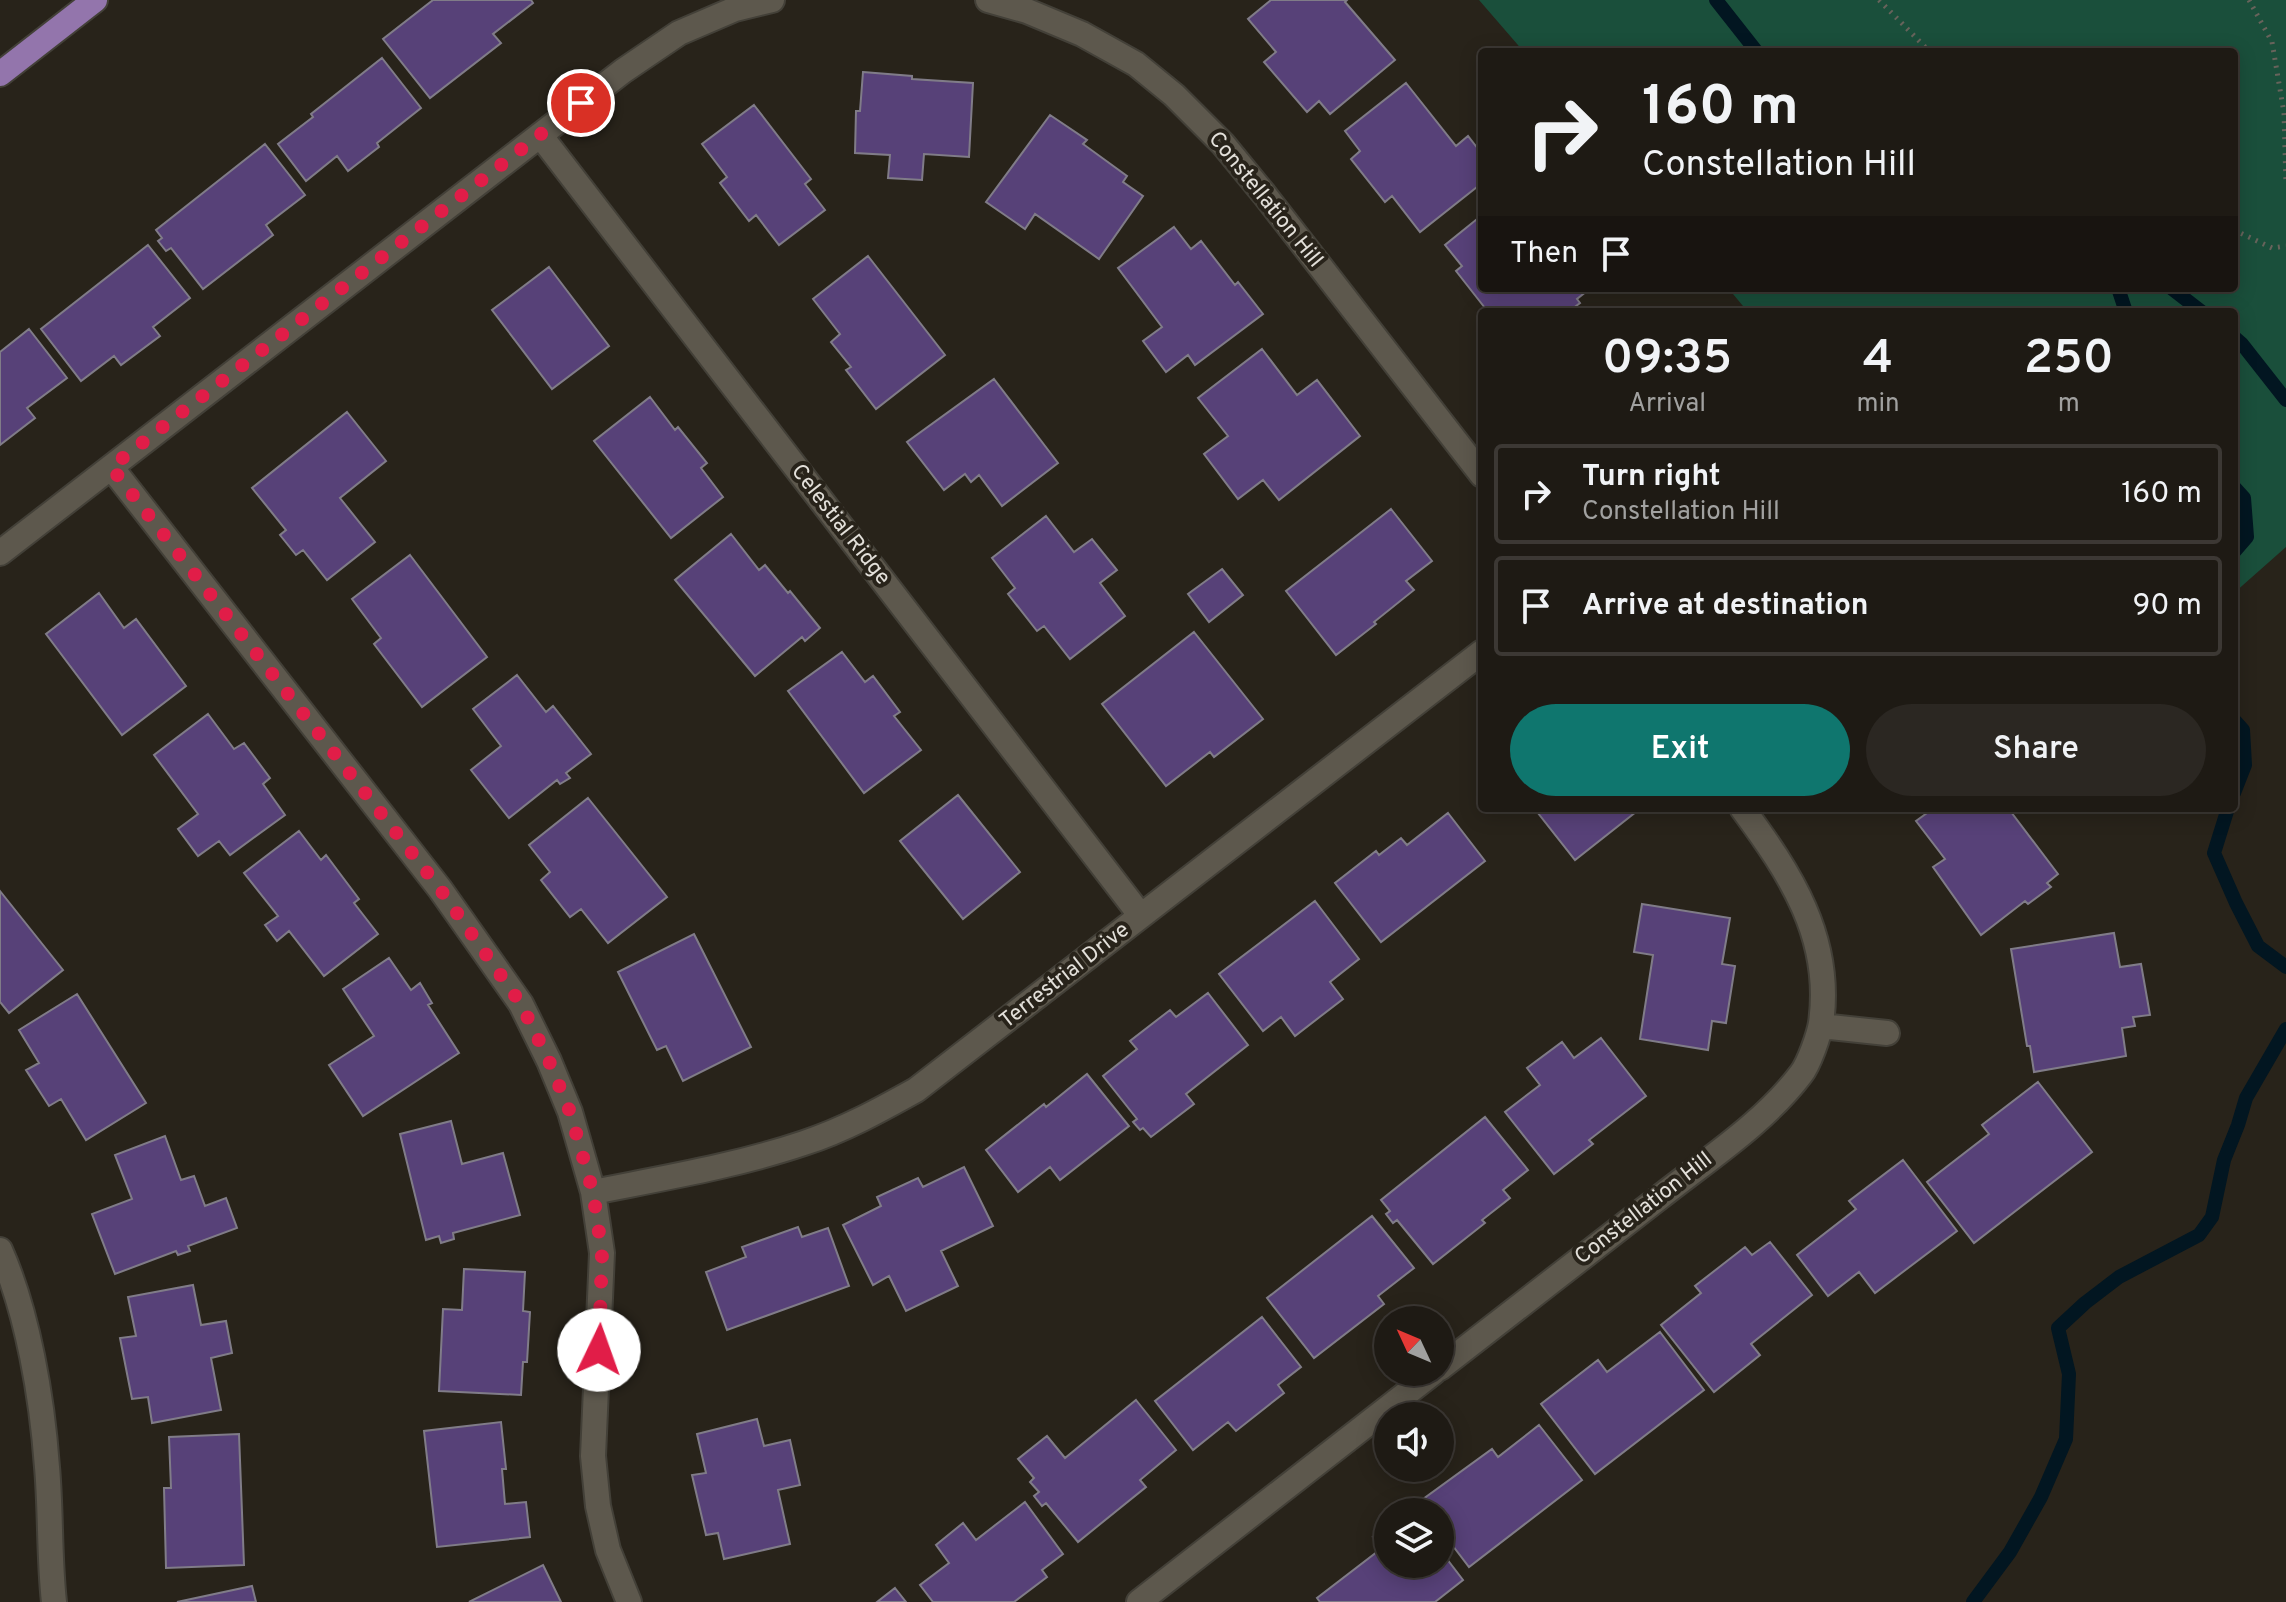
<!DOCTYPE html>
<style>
body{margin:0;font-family:Overpass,sans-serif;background:#2b2722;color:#f1f3f6;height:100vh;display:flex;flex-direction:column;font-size:30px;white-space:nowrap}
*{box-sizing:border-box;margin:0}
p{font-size:26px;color:#a1a1a0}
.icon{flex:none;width:44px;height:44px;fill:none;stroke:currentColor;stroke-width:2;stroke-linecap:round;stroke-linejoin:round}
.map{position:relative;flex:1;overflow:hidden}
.sheet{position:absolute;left:1478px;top:308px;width:760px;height:504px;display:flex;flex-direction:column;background:#1e1a14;border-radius:8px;box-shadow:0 4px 20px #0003,0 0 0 2px #3c3834}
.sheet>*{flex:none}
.top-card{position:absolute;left:1478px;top:48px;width:760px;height:244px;border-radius:8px;box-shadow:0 4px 20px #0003,0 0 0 2px #3c3834;background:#1e1a14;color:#f1f3f6;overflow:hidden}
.needle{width:52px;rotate:314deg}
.fabs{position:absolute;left:1374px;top:1306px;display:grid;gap:16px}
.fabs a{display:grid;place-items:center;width:80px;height:80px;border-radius:50%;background:#1e1a14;box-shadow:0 4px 20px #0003,0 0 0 2px #3c3834;font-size:40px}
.pin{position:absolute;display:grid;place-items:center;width:68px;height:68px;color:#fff;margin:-34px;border:4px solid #fff;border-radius:50%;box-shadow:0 2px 8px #0007}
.me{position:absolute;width:88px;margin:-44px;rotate:3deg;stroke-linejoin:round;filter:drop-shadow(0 0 6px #0008)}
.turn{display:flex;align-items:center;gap:28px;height:168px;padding:0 32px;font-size:36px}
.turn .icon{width:104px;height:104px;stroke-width:2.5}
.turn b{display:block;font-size:56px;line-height:68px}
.then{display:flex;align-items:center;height:76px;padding:0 32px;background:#0003;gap:16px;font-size:30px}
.eta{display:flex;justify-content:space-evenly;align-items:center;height:136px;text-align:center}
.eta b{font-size:48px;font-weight:600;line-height:56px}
.button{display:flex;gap:16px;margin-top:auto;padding:16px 32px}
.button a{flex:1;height:92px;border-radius:48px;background:#0f766e;color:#fff;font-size:32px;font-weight:600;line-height:92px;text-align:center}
.button a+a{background:#2b2722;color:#f1f3f6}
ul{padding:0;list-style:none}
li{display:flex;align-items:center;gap:24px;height:100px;margin:0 16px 12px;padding:0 16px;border:4px solid #3c3834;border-radius:8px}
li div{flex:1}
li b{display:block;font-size:30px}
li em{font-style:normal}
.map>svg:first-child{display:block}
</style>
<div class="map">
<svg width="2286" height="1602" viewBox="0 0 2286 1602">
<rect width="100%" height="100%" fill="#28231a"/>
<!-- green -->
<path fill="#1a4f3b" d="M1479,0H2286V547L2234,593V312H1748L1728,288H2234V52H1524Z"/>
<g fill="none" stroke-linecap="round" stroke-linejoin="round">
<!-- stream -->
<path stroke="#021621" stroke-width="14" d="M1716,0L1757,52
M2118,288L2126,312
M2171,288L2202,312
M2234,337L2242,344L2286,400
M2234,487L2244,498L2247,537L2234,552
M2234,720L2243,730L2245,765L2234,793
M2228,808L2214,853L2236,903L2258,946L2286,967
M1973,1602L2010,1552L2041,1497L2066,1439L2069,1374L2058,1328L2085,1303L2119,1277L2199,1235L2212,1217L2224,1160L2238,1125L2246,1098L2286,1029"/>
</g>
<!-- building -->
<path fill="#574178" stroke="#807c88" stroke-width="2" d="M433,0H531L533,3L493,34L501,43L430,98L383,39Z
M1271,0H1347L1345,2L1395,60L1330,114L1319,101L1307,112L1264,62L1276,52L1248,19Z
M382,58L421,108L377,143L379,147L348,171L337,156L306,181L278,144L313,117L311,114Z
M863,72L912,76V79L973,83L969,157L924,154L922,180L888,178L890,155L855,153L856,111H860Z
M1406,83L1456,146L1468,136L1482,154V183L1420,232L1392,196L1385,202L1351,159L1360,151L1345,131Z
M754,105L811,179L805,184L825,210L779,245L756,215L749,221L720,183L727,177L702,144Z
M1050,115L1087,140L1083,144L1127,176L1123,182L1143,196L1099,259L1035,214L1025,229L986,202Z
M265,144L305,195L266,225L273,235L203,289L171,248L166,251L158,241L162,238L156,230Z
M1482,215V288H1585L1587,291L1577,299L1580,303L1568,312H1482V316L1479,313L1485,308L1456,271L1462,266L1445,245Z
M1174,227L1191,249L1201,241L1235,285L1238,282L1263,314L1195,365L1188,355L1166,372L1143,341L1162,327L1118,268Z
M148,245L190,298L153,327L160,336L121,365L114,356L81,381L41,329Z
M868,256L945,355L876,409L846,370L851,367L831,342L840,334L813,299Z
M549,267L609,346L552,389L492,310Z
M29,329L67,378L27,408L35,418L0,445V352Z
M1262,349L1297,395L1317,380L1360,436L1279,500L1263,480L1238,499L1204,454L1228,436L1198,398Z
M994,379L1058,463L1002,506L979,475L971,482L965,474L944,490L907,442Z
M650,397L675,430L678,427L707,463L701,468L723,497L671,538L594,441Z
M347,412L386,461L340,498L375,542L327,580L303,550L296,555L280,535L286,530L252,488Z
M1391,509L1432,561L1406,581L1414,590L1374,622L1376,624L1336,655L1286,591Z
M1046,516L1074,552L1092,539L1117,570L1100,583L1125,616L1070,659L1044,626L1037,631L1008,594L1015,588L992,558Z
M731,534L759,570L765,565L788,593L790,591L820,628L805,641L802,637L755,676L675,580Z
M410,555L487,657L422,707L374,644L381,638L352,599Z
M1222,569L1243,595L1209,622L1188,594Z
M99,593L124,628L136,619L186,686L122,735L46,634Z
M1194,632L1263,719L1214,757L1210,752L1166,786L1102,704Z
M842,652L865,682L873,676L900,712L894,716L921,750L864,793L788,691Z
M517,675L546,712L553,706L591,754L566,773L570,778L560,784L557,780L509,818L471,770L501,746L473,709Z
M208,714L234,749L244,743L270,778L263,784L285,815L230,855L219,841L198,856L178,829L198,814L154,755Z
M958,795L1020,872L963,919L900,841Z
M588,798L667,897L608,943L581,909L570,917L541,880L550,872L529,845Z
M1534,808H1641L1575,860Z
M1934,808H2008L2058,874L2047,883L2051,887L2028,904L2025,901L1981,935L1933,867L1945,859L1916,821Z
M1448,813L1485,861L1381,942L1335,883L1376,851L1379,855L1401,838L1407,845Z
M299,831L321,860L326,855L359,899L354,903L378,934L324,976L289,931L277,941L265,925L278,916L244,873Z
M0,891L63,970L9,1013L0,1002Z
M1315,901L1359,959L1330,982L1343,999L1295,1036L1281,1017L1263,1031L1219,974Z
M1642,904L1730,918L1722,964L1735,966L1726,1023L1712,1021L1708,1050L1640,1039L1653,955L1634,952Z
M2114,933L2120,967L2141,964L2150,1015L2133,1017L2135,1026L2122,1028L2126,1056L2034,1072L2030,1046H2027L2011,949Z
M694,934L751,1047L683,1081L666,1046L657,1050L618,972Z
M389,958L411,990L420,983L432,1003L428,1005L459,1053L363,1116L329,1065L374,1036L343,989Z
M1208,993L1248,1045L1186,1094L1194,1104L1151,1137L1143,1128L1140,1130L1133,1122L1137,1119L1103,1076L1137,1049L1130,1041L1170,1010L1176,1017Z
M77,994L146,1103L86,1140L61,1099L49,1106L26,1070L39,1063L19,1030Z
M1601,1038L1646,1096L1589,1140L1593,1144L1554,1174L1505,1112L1540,1085L1527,1068L1562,1042L1574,1058Z
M1087,1074L1129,1126L1060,1180L1050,1167L1018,1192L986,1150L1044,1104L1046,1107Z
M2038,1082L2092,1152L1974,1243L1927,1182L1989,1134L1982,1125Z
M1485,1117L1528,1170L1503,1190L1510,1198L1482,1220L1485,1223L1433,1264L1397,1220L1393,1223L1386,1214L1390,1211L1381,1200Z
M451,1121L462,1164L503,1153L520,1215L453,1233L454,1239L441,1243L439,1236L426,1240L400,1134Z
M165,1136L181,1180L194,1176L205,1206L226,1198L237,1228L188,1246L190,1251L178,1255L176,1251L115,1274L92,1214L132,1199L115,1155Z
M1903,1160L1957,1231L1875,1293L1859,1272L1828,1296L1797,1255L1856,1209L1849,1201Z
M964,1167L993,1226L941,1251L958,1286L906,1311L889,1276L873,1285L843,1225L881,1206L877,1197L918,1178L923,1187Z
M1372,1216L1414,1268L1378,1296L1384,1304L1314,1358L1267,1298Z
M798,1227L802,1237L828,1228L849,1286L727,1330L706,1272L746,1257L742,1247Z
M1770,1242L1812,1295L1751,1344L1760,1355L1714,1392L1661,1325L1701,1293L1695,1286L1745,1247L1752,1255Z
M464,1269L525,1272L523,1311L530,1312L527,1362H523L521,1395L439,1391L443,1309L462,1310Z
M193,1285L201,1325L226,1321L232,1353L211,1358L221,1410L152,1423L148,1397L132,1399L120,1338L136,1336L128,1297Z
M1262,1317L1301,1367L1278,1385L1284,1393L1236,1431L1228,1422L1193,1450L1155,1401Z
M1660,1332L1704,1390L1595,1474L1541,1404L1598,1360L1607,1372Z
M1136,1400L1176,1450L1140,1480L1146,1487L1078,1542L1046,1503L1042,1506L1034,1496L1039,1492L1030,1482L1034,1478L1018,1459L1047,1436L1065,1458Z
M757,1419L764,1446L790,1440L800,1485L778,1490L790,1544L724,1559L718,1533L706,1535L692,1475L706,1473L697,1434Z
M501,1422L506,1469H502L505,1504L526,1502L530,1537L437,1547L424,1431Z
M1539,1425L1582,1480L1469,1567L1440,1529V1512H1427L1419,1502L1492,1449L1498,1457Z
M239,1434L244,1565L166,1568L164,1488H171L169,1437Z
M1025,1502L1063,1554L1042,1570L1047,1577L1014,1602H933L920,1585L949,1563L936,1545L963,1523L976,1540Z
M1388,1526V1564H1440V1550L1463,1580L1435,1602H1320L1317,1598L1382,1548L1373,1537Z
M543,1565L561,1602H469Z
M252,1586L256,1602H177Z
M895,1588L906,1602H877Z"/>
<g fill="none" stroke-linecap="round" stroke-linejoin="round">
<!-- minor casing -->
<g stroke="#434038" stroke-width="28">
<path id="minor" d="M988,0L1027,11L1082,34L1136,64L1174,95L1223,144L1264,194L1482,475
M540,135L1141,916
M111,467L440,889L521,1004L549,1061L570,1112L593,1192L602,1253L593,1456L598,1506L608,1550L629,1602
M0,553L623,71L679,33L735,9L772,0
M1821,1026L1887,1033
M593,1192C663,1178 736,1166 804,1143C844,1130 880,1110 916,1090L1482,652
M0,1250C28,1313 42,1398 47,1467C51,1512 49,1557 54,1602
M1440,1368C1513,1311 1587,1254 1660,1197C1708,1159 1764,1123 1801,1074C1809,1064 1819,1035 1821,1023C1833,938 1790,873 1742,808
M1139,1602L1434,1372"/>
</g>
<!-- major casing -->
<g stroke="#434038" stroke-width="28">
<path id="major" d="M0,74L95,0"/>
</g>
<!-- path -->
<path stroke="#67635b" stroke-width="5" stroke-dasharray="2 6" stroke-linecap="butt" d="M1879,0L1930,52
M2249,0L2272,42L2284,113L2286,185
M2234,230L2272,248L2286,246"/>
<!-- minor -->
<use href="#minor" stroke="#5d584d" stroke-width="24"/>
<!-- major -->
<use href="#major" stroke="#9375ac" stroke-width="24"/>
</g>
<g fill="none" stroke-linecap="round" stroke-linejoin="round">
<!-- route -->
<path stroke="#e11d48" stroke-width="14" stroke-dasharray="0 25.2" d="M581,103L111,467L440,889L521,1004L549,1061L570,1112L593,1192L602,1253L599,1350"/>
</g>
<g text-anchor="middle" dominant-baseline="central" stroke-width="8" stroke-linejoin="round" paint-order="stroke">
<!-- street labels -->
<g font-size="22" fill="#e3e0da" stroke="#28231a">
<text transform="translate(1265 200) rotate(51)">Constellation Hill</text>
<text transform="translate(840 525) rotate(52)">Celestial Ridge</text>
<text transform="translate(1065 976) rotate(-38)">Terrestrial Drive</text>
<text transform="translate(1644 1209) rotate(-38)">Constellation Hill</text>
</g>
</g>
</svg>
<div class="fabs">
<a><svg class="needle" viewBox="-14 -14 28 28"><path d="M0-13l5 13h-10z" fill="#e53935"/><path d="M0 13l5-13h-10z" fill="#a1a1a0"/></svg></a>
<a><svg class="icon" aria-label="sound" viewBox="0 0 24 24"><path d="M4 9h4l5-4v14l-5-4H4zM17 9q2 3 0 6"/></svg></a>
<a><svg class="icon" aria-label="layers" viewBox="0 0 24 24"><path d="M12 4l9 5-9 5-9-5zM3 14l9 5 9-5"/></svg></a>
</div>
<div class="pin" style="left:581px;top:103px;background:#d93025"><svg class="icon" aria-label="arrive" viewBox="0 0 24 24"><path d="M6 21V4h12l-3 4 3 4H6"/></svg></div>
<svg class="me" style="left:599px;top:1350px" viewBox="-20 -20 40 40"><circle r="19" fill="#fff"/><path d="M0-13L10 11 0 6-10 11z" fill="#e11d48"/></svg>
<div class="top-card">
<div class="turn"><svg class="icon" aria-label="right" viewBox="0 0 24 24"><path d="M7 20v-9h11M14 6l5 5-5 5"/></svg><div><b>160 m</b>Constellation Hill</div></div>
<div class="then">Then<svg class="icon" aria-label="arrive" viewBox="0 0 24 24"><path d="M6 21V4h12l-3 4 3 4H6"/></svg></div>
</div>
<section class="sheet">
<div class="eta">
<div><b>09:35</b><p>Arrival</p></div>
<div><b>4</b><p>min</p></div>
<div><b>250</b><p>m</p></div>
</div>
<ul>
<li><svg class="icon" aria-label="right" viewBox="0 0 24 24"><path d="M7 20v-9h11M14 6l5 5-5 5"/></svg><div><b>Turn right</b><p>Constellation Hill</p></div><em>160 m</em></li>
<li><svg class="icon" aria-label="arrive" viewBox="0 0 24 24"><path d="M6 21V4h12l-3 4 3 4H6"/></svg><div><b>Arrive at destination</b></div><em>90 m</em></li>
</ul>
<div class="button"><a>Exit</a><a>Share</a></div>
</section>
</div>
